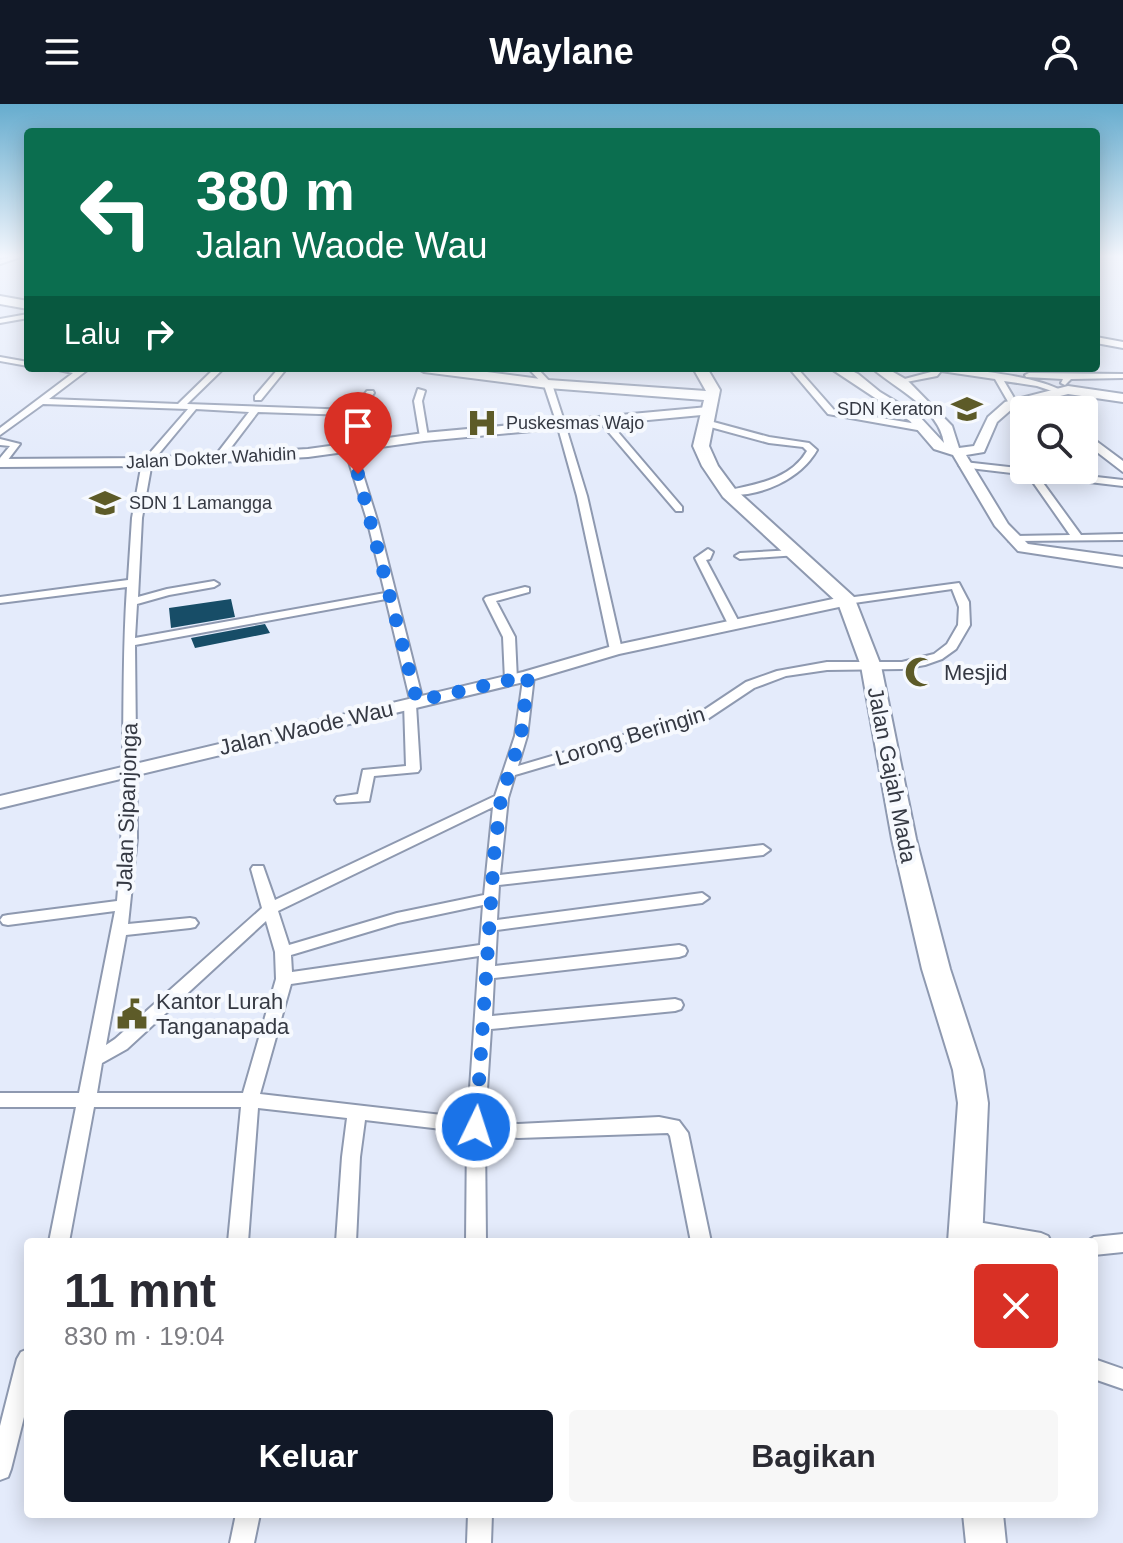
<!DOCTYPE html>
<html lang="id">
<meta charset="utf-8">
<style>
body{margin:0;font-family:Arial,sans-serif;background:#f7f7f7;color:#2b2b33;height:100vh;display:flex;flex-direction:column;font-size:30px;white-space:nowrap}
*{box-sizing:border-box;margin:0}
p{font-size:26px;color:#7c7c81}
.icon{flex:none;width:44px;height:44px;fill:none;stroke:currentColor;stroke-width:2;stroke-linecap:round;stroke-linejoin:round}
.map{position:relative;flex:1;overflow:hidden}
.details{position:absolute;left:24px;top:1134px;width:1074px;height:280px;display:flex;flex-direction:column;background:#fff;border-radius:8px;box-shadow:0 4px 20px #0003}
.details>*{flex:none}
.top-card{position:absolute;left:24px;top:24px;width:1076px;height:244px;border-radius:8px;box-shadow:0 4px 20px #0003;background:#0b6e4f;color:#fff;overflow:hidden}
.tools{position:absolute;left:1010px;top:292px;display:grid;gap:16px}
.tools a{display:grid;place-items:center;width:88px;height:88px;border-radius:8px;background:#fff;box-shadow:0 4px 20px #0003;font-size:40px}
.pin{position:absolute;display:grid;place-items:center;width:68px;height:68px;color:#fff;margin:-82px -34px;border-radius:50% 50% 50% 0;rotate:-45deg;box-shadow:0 0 8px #0007}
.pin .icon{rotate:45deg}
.me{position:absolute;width:88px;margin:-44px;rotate:4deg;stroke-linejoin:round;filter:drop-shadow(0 0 6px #0008)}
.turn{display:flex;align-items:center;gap:28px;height:168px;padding:0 40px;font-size:36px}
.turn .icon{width:104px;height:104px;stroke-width:2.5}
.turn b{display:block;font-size:56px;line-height:68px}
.then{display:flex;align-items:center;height:76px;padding:0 40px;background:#0003;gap:16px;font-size:30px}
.round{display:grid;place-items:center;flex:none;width:84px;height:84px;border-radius:8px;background:#f7f7f7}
.headline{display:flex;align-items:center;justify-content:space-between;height:136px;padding:0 40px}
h1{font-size:48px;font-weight:600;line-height:60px}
.cta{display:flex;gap:16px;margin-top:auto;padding:16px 40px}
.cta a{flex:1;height:92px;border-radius:8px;background:#111827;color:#fff;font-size:32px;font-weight:600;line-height:92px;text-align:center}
.cta a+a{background:#f7f7f7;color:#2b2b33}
header{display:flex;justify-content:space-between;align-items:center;height:104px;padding:0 40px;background:#111827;color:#fff;font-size:36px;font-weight:600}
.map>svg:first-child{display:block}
</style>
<header><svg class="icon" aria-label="menu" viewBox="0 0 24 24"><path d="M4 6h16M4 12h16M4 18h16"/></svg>Waylane<svg class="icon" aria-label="person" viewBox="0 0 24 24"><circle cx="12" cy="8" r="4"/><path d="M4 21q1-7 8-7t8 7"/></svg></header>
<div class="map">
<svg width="1123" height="1439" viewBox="0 0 1123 1439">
<rect width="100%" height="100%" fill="#e4ebfb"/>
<!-- building -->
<path fill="#174d67" d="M231,495L235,513L171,524L169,504Z
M265,520L270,529L195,544L191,534Z"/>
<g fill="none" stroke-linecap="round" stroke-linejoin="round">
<!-- street casing -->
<g stroke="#8e99b0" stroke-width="4">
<path id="street" d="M12,153H20L0,160V156Z
M28,210V214L0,219V215Z
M0,253L28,258V262L0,257Z
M49,264H90L49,295L178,300L215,264H224L187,300L353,306L367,287H373L374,289L359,309L355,345L378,419L423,597L416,601L420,665L418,668L374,672L369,697L337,699L335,696L337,693L358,690L363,666L406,662L404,599L410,595L386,495L135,541L137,734L128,820L190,814L195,815L198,819L195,823L190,824L126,831L106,941L115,935L262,804L251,765L253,762H263L275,796L495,692L515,632L524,569L528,568L534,572L527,632L518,662L701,608L746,578L777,567L827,558H902L934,550L947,540L958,521L959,503L952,485L847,500L841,497L847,494L959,479L969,498L970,521L956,545L942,555L925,561L902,565L827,566L786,572L754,584L709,614L515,671L508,694L500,771L763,741L770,746L763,751L499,781L497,816L702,789L709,794L702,799L497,826L495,862L679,841L685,843L687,847L685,851L679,853L494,874L492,912L675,895L681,897L683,901L681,905L675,907L491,925L485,1016L518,1020L659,1013L679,1017L688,1029L711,1138H691L670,1032L668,1029L518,1034L485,1030L486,1138H466L467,1028L365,1016L360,1053L356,1138H336L342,1053L347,1014L258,1004L248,1138H228L241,1003H94L69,1138H49L76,1003H0V989H79L115,807L8,821L3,820L0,816L3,812L8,811L117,797C127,693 120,585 127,483L0,499V493L128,476L132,414L142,358L188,305L43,300L0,331V324L73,269ZM196,305L249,308L212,356L217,359L220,358L258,308L350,311L345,345L368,419L385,489L135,534L137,500L169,491L214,483L219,480L214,477L167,485L138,493L142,414L152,358ZM493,703L484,791L397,809L289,841L278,807ZM483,801L480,841L292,868L291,851L398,819ZM266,817L275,848L276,875L243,989H97L102,959L127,945ZM479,852L468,1014L260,990L291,880Z
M279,264H287L261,296H255V292Z
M528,264H537L552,280L565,320L587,392L622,546L620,548L616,550L610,546L577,392L557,320L544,281Z
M789,264H797L834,306L923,321L927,324L923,327L828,310Z
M935,264C966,264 1037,272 1062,287L1058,289L1037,282L1004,277L1017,299L1013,302L1010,301L995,275L941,267L937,272L901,279L897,277L931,268Z
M1029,269L1123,270V274L1071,275L1065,281L1061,279L1063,275L1026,273L1025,271Z
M418,285L425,287L422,297L428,333L424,336L420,333L414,297Z
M600,314H606L682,403V407H676L600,318Z
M706,316L769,333L809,339L817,346C800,376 760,393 726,391V387C756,380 790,376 807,347L803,343L769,339L703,321V317Z
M0,335L20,340L4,361L1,362L0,354L10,342L0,341Z
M964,358L1123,376V382L1038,372L1081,431L1123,430V436L1009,437V433L1013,432L1070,431L1028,371L961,363L959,361Z
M708,445L713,448L710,455L706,456L740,520L738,522L734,523L728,520L695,454Z
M794,446L799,449L798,451L740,455L735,452L740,449Z
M525,483L529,484V488L496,497L515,533L517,576L511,580L505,576L503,533L484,495L486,493Z
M966,1116L1041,1129L1048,1132L1051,1138C1020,1138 988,1141 959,1130L956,1124L959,1118Z
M1123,1130V1148L1094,1151V1138H1086L1094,1133Z
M28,1245V1297L11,1365L8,1373L0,1376V1322L17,1255L21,1248Z
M1094,1255L1123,1265V1285L1094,1275Z
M236,1410H260L254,1439H230Z
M468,1410H492L491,1439H467Z"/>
</g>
<!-- secondary casing -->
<g stroke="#8e99b0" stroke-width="4">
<path id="secondary" d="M1096,233L1123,238V244L1096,239Z
M830,264H846L858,270L880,288L918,311L944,339C939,304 896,285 872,264H886L907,276L952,322L959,344L974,342L988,313L1005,298L1068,282L1123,290V298L1068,290L1013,304L997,318L984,348L966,351L1008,420L1028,440L1123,453V463L1018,447L995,422L953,351L934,345L910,317Z
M708,303L712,304V310L424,337L308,353L147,362L0,363V355L147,354L308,345L424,329Z
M1084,328L1123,357V368L1084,338Z
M847,492L855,497L853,500L619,550L528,577L0,704V692L523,568L616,541Z"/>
</g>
<!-- highway casing -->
<g stroke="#8e99b0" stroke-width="4">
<path id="highway" d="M0,192L28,197V205L0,200Z
M417,264H456L548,276L706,287L693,264H707L720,286L709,342L718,362L735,385L854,493L881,562L916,735L950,865L983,966L988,999L982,1138H948L958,999L953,966L922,865L892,735L861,562L838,499L723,393L702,362L693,342L704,296L548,284L424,268Z
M963,1410H1003L1006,1439H966Z"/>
</g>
<!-- street -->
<use href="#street" fill="#fff" fill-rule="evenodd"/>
<!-- secondary -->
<use href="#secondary" fill="#fff" fill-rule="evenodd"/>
<!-- highway -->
<use href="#highway" fill="#fff" fill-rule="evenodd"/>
</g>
<!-- sky -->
<linearGradient id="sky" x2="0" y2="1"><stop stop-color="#66acce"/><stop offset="0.43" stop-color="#f3f6fd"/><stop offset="1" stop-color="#f3f6fd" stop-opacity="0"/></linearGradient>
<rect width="1123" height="354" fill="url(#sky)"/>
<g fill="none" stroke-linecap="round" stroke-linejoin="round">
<!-- route -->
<path stroke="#1a73e8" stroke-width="14" stroke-dasharray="0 25.2" d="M358,370L417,597L528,572L521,632L501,694L494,752L476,1023"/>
</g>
<!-- icons -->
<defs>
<g id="school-bare" transform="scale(2.4)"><path d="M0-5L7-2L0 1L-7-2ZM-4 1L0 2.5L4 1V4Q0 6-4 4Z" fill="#5d5b28" stroke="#f6f9fe" stroke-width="2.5" paint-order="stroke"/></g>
<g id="hospital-bare" transform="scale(2.4)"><path d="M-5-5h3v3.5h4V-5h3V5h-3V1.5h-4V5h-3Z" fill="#5d5b28" stroke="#f6f9fe" stroke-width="2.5" paint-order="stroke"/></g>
<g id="mosque-bare" transform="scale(2.4)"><path d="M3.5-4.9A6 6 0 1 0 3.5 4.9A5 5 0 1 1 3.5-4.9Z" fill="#5d5b28" stroke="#f6f9fe" stroke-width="2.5" paint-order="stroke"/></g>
<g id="civic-bare" transform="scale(2.4)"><path d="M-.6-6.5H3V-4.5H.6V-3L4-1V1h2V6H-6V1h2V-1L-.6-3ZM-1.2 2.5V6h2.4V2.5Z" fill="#5d5b28" stroke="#f6f9fe" stroke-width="2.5" paint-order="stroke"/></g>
</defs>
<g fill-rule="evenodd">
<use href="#school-bare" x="967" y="305"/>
<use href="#hospital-bare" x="482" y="319"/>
<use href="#school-bare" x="105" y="399"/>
<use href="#mosque-bare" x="920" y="568"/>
<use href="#civic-bare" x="132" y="910"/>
</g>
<g text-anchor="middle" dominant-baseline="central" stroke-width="8" stroke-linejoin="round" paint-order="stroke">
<!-- far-poi labels -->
<g font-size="18" fill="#353943" stroke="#f6f9fe" text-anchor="start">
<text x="943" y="305" text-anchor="end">SDN Keraton</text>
<text x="506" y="319">Puskesmas Wajo</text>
<text x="129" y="399">SDN 1 Lamangga</text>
</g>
<!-- far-street labels -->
<g font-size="18" fill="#353943" stroke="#f6f9fe">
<text transform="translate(211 354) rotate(-3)">Jalan Dokter Wahidin</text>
</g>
<!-- poi labels -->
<g font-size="22" fill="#353943" stroke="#f6f9fe" text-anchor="start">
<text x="944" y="568">Mesjid</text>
<text x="156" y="897">Kantor Lurah<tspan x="156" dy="25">Tanganapada</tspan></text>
</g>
<!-- street labels -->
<g font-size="22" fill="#353943" stroke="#f6f9fe">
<text transform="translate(306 624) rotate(-13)">Jalan Waode Wau</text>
<text transform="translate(630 632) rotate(-17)">Lorong Beringin</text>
<text transform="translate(892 671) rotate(79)">Jalan Gajah Mada</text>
<text transform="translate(127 703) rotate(-88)">Jalan Sipanjonga</text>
</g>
</g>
</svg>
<div class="tools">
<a><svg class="icon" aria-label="search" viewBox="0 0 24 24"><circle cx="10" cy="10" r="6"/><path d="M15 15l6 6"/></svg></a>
</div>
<div class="pin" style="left:358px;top:370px;background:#d93025"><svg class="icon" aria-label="arrive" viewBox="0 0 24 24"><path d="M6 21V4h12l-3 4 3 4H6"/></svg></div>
<svg class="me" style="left:476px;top:1023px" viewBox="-20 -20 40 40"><circle r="17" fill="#1a73e8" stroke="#fff" stroke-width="3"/><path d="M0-11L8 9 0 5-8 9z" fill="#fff"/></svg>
<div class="top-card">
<div class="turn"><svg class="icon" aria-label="left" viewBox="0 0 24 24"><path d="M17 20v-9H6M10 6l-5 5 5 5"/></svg><div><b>380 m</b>Jalan Waode Wau</div></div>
<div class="then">Lalu<svg class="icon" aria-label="right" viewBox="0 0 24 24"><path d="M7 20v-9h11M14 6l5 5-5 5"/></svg></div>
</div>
<section class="details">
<div class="headline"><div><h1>11 mnt</h1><p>830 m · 19:04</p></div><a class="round" style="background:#d93025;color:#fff"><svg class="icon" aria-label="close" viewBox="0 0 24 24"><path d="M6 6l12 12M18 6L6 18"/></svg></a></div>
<div class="cta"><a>Keluar</a><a>Bagikan</a></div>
</section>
</div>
